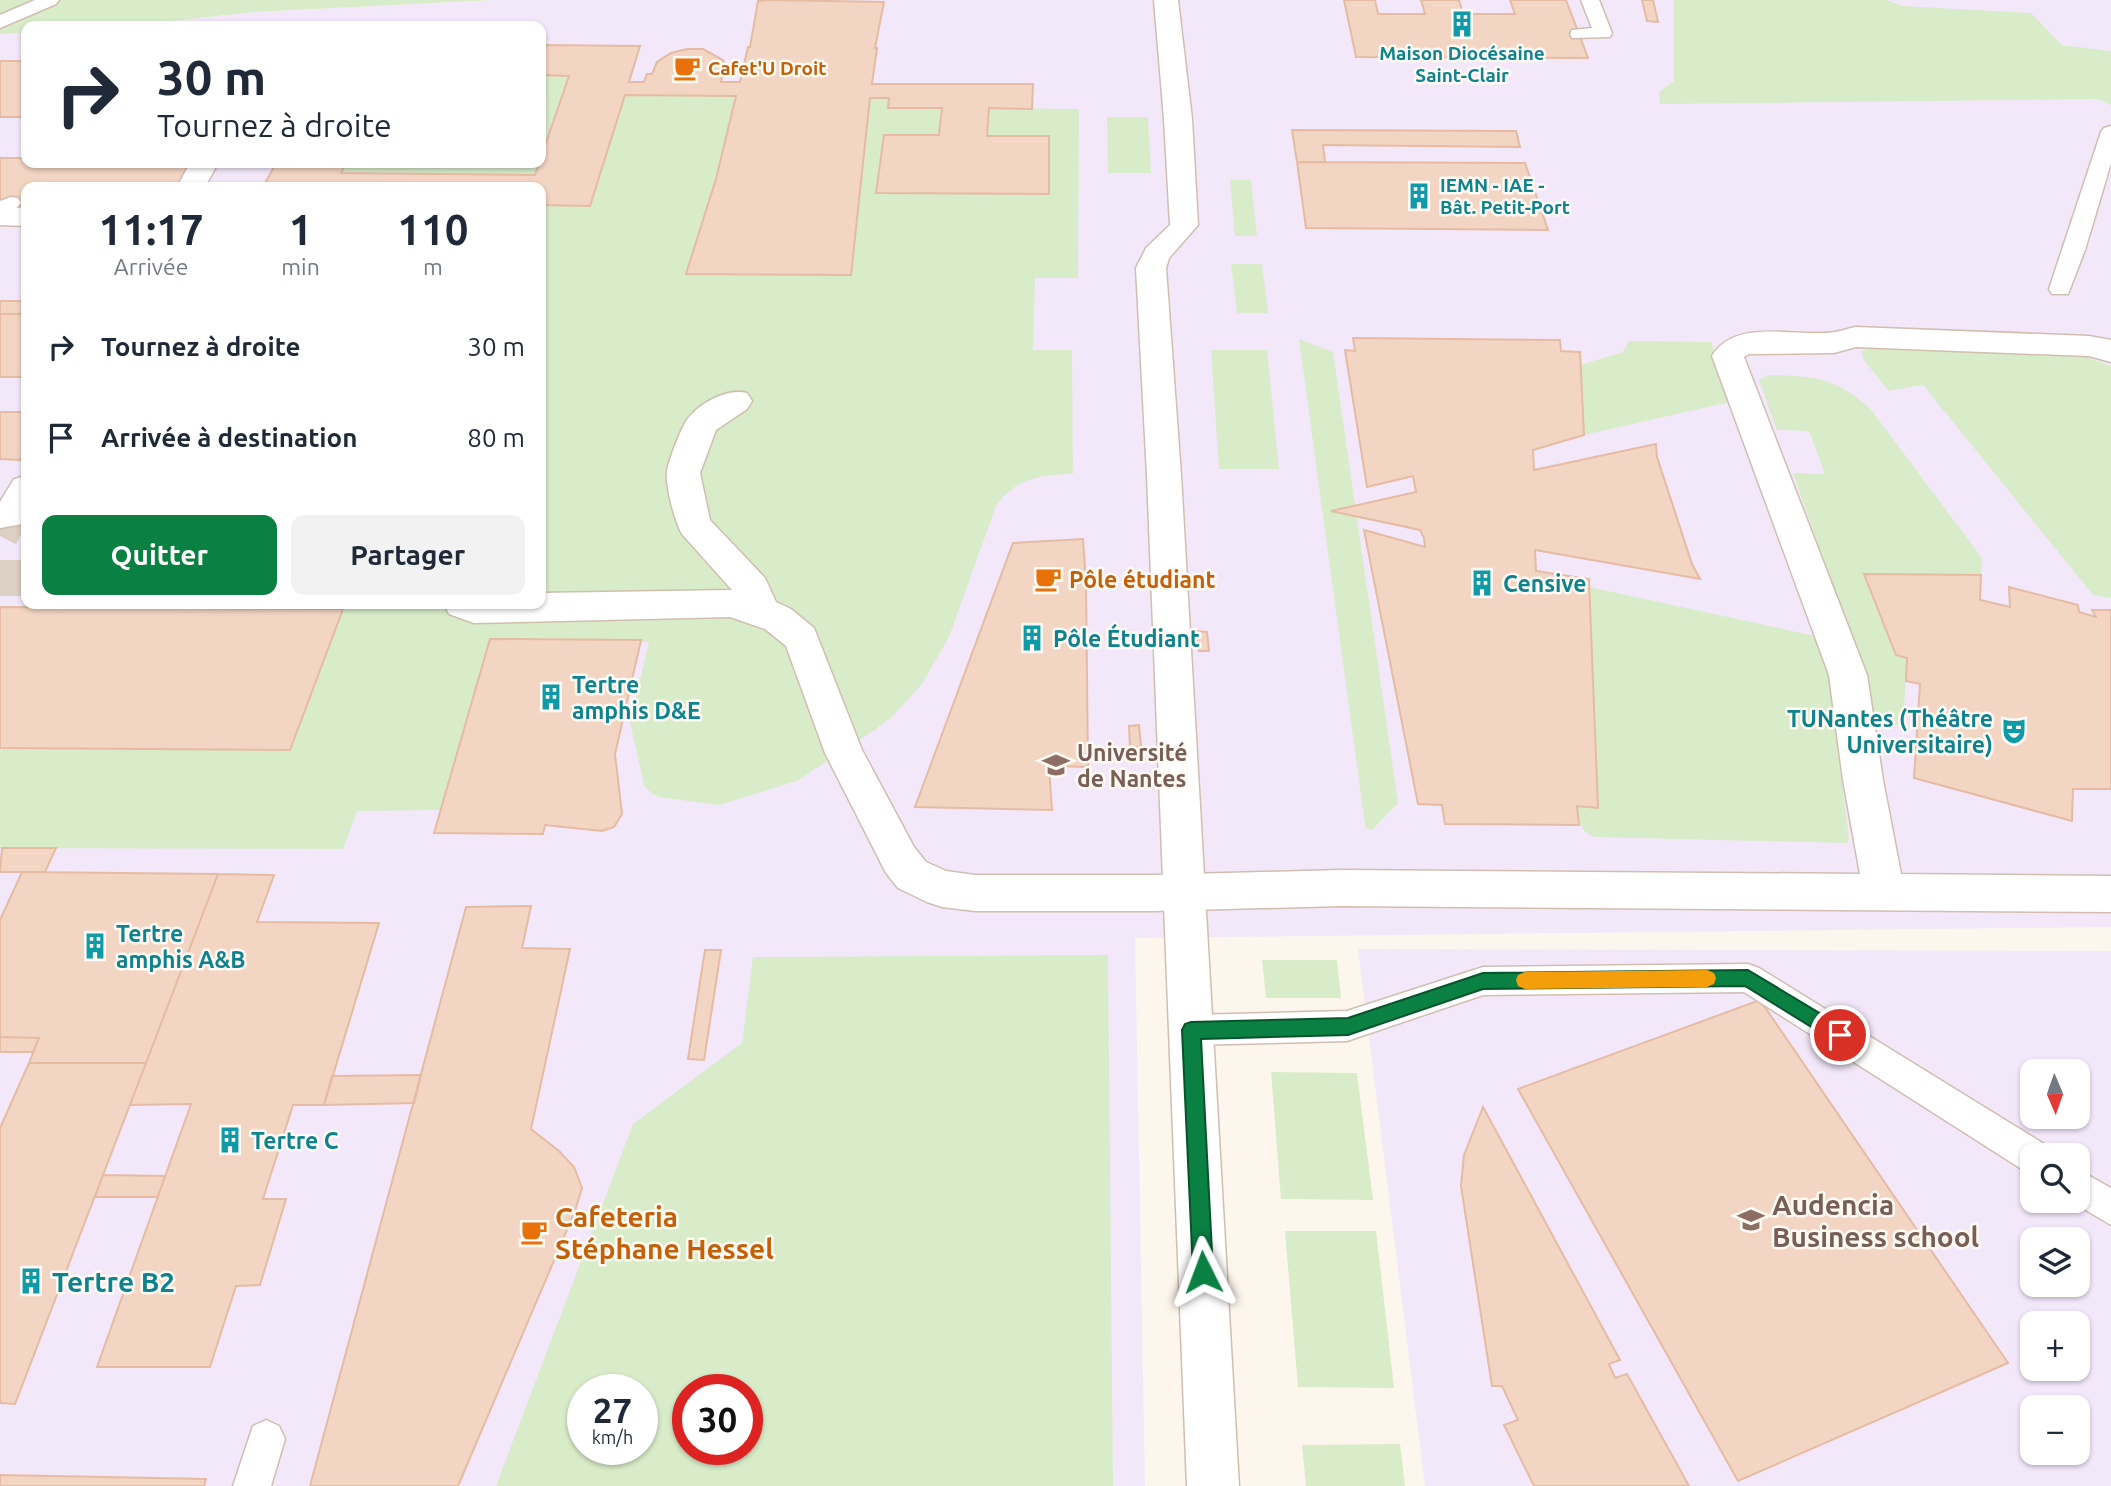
<!DOCTYPE html>
<html lang="fr">
<meta charset="utf-8">
<style>
body{margin:0;font-family:Ubuntu,sans-serif;background:#f2f2f3;color:#1f2937;height:100vh;display:flex;flex-direction:column;font-size:26px;white-space:nowrap}
*{box-sizing:border-box;margin:0}
p{font-size:23px;color:#747a83}
.icon{flex:none;width:38px;height:38px;fill:none;stroke:currentColor;stroke-width:2;stroke-linecap:round;stroke-linejoin:round}
.map{position:relative;flex:1;overflow:hidden}
.panel{position:absolute;left:21px;top:182px;width:525px;height:427px;display:flex;flex-direction:column;background:#fff;border-radius:14px;box-shadow:0 2px 5px #0004}
.panel>*{flex:none}
.hud{position:absolute;left:21px;top:21px;width:525px;height:147px;border-radius:14px;box-shadow:0 2px 5px #0004;background:#fff;color:#1f2937;overflow:hidden}
.needle{width:46px;rotate:178deg}
.buttons{position:absolute;left:2020px;top:1059px;display:grid;gap:14px}
.buttons a{display:grid;place-items:center;width:70px;height:70px;border-radius:14px;background:#fff;box-shadow:0 2px 5px #0004;font-size:35px}
.speed{position:absolute;left:567px;top:1374px;display:flex;gap:14px;font-size:35px;font-weight:700;text-align:center}
.speed>*{display:grid;place-content:center;width:91px;height:91px;border-radius:50%;background:#fff;box-shadow:0 2px 5px #0004;line-height:1}
.speed small{font-size:18px;font-weight:400}
.speed .limit{border:10px solid #d22;background:#fff;color:#111}
.pin{position:absolute;display:grid;place-items:center;width:60px;height:60px;color:#fff;margin:-30px;border:4px solid #fff;border-radius:50%;box-shadow:0 2px 7px #0007}
.me{position:absolute;width:77px;margin:-38px;rotate:357deg;stroke-linejoin:round;filter:drop-shadow(0 0 5px #0008)}
.turn{display:flex;align-items:center;gap:24px;height:147px;padding:0 21px;font-size:32px}
.turn .icon{width:91px;height:91px;stroke-width:2.5}
.turn b{display:block;font-size:49px;line-height:60px}
.eta{display:flex;justify-content:space-evenly;align-items:center;height:119px;text-align:center}
.eta b{font-size:42px;font-weight:700;line-height:49px}
.primary-button{display:flex;gap:14px;margin-top:auto;padding:14px 21px}
.primary-button a{flex:1;height:80px;border-radius:14px;background:#0b8043;color:#fff;font-size:28px;font-weight:700;line-height:80px;text-align:center}
.primary-button a+a{background:#f2f2f3;color:#1f2937}
ul{padding:0;list-style:none}
li{display:flex;align-items:center;gap:21px;height:91px;padding:0 21px}
li div{flex:1}
li b{display:block;font-size:26px}
li em{font-style:normal}
.map>svg:first-child{display:block}
</style>
<div class="map">
<svg width="2111" height="1486" viewBox="0 0 2111 1486">
<rect width="100%" height="100%" fill="#fdf6ec"/>
<!-- education -->
<path fill="#f3e8fa" fill-rule="evenodd" d="M493,0H2111V927L1135,938L1145,1486H0V34L26,33V163H541V26H126L254,12ZM26,187H541V604H26ZM583,1390H642V1449H583ZM688,1390H747V1449H688Z
M1358,949L2111,951V1486H1425ZM2032,1071H2077V1116H2032ZM2032,1155H2077V1200H2032ZM2032,1239H2077V1284H2032ZM2032,1323H2077V1368H2032ZM2032,1407H2077V1452H2032Z"/>
<!-- green -->
<path fill="#d8ecc9" fill-rule="evenodd" d="M0,0H493L254,12L126,26H26V33L0,34Z
M1674,0H1886L1903,6L2031,13L2062,45L2111,51V105L2097,99L1660,104L1659,92L1674,81Z
M541,75L569,76L541,157Z
M625,95L736,96L716,179L686,274L851,275L870,98H889L888,108H942L939,135H884L876,192L987,136L989,108L1079,109L1078,278H1035L1033,350H1072L1073,474C1041,475 1016,477 996,506L949,637L922,684L893,716L876,729L797,781L719,805L658,797L649,791L644,785L630,722L649,642L491,639L440,810L357,811L343,849L0,848V748L290,750L343,610V604H541V205H590Z
M1107,117H1148L1151,173H1108Z
M346,163H539L535,175L341,173Z
M1230,180H1251L1257,236H1235Z
M1231,264H1262L1268,313H1237Z
M1299,339L1333,352L1398,803L1372,830H1368L1365,825Z
M1629,341L1711,342L1734,401L1584,435L1580,365L1623,352Z
M1919,346L2084,356L2111,366V598L2093,595L1923,385L1889,391L1865,362L1861,352L1868,348Z
M1211,350H1267L1279,469H1219Z
M1768,375C1814,376 1837,377 1872,411L1982,558L1981,575L1864,574L1896,655L1907,658L1903,726L1872,720L1861,669L1793,473L1825,474L1809,431L1777,430L1759,380Z
M1589,587L1820,637L1826,658L1849,838L1847,843L1595,837C1579,831 1579,822 1577,806L1598,808Z
M1108,955L1113,1486H496L633,1124L742,1043L753,957ZM583,1390H642V1449H583ZM688,1390H747V1449H688Z
M1262,960H1337L1341,998H1266Z
M1271,1072L1357,1073L1373,1200L1281,1199Z
M1285,1231H1376L1394,1388L1298,1387Z
M1400,1444L1405,1486H1306L1302,1445Z"/>
<!-- building -->
<path fill="#f3d5c3" stroke="#e6bba3" stroke-width="2" d="M768,0L884,2L875,48H877L872,84H1033L1032,109L989,108L987,136H1049V194L876,193L884,135H939L942,108H888L889,98H870L851,275L686,274L716,179L736,96L625,95L590,206L541,205V187H263L276,163H346L341,173L535,175L569,76L541,75V45L640,46L629,82H644L647,74H652L657,62L671,53L687,49H703L723,60L725,65L721,82H740L748,47H750L758,1Z
M1344,0H1375L1378,14H1425L1421,0H1459L1463,14H1515L1510,0H1566L1588,58L1356,57Z
M1642,0H1653L1658,22L1647,21Z
M0,61H26V117H0Z
M1292,130L1516,131L1520,147L1323,145L1325,162H1297Z
M0,158H26V163H194L180,187H26V207L0,202Z
M1297,162L1525,163L1548,230L1306,228Z
M0,301H26V314H0Z
M0,314H26V377H0Z
M1353,338L1560,340L1561,351L1580,352L1584,435L1533,450L1534,470L1656,444L1657,457L1692,564L1700,579L1535,550L1536,571L1589,579L1598,808L1577,806L1579,825L1445,824L1442,805L1418,804L1364,530L1425,547L1424,538L1420,530L1331,511L1416,492L1413,476L1367,487L1345,350L1355,351Z
M0,412H26V450L20,460L0,459Z
M1083,539L1086,582L1088,767L1049,766L1052,810L915,807L1013,543Z
M1864,574L1981,575L1980,600L2010,607L2009,587L2078,605L2079,612L2096,617L2092,610H2111V789H2073L2072,821L1914,778L1920,684L1906,681L1907,658L1896,655Z
M0,607L343,609L290,750L0,748Z
M1196,631L1207,632L1209,651H1199Z
M490,639L641,640L615,754L622,814L614,827L602,831L545,825L543,834L434,833Z
M1139,725L1141,747H1130L1129,726Z
M2,848H56L45,872H0Z
M22,872L218,874L146,1063H29L39,1038L0,1037V920Z
M218,874L274,875L257,922L379,923L324,1105H293L263,1199H286L260,1285L236,1286L210,1367H97L191,1104L130,1105Z
M531,906L522,948L570,949L531,1129L559,1151L574,1167L582,1188L575,1211L458,1486H310L466,907Z
M705,950H721L704,1060L688,1059Z
M1760,1000L2008,1363L1738,1481L1518,1089Z
M0,1037L39,1038L33,1052H0Z
M29,1063H146L15,1404L0,1403V1128Z
M421,1075L414,1103L324,1105L332,1076Z
M1483,1107L1620,1360L1609,1364L1615,1378L1627,1374L1689,1486H1534L1504,1425L1518,1420L1502,1386H1492L1461,1186L1464,1155Z
M103,1175L165,1176L158,1197H95Z
M0,1475L206,1479L204,1486H0Z"/>
<g fill="none" stroke-linecap="round" stroke-linejoin="round">
<!-- pedestrian-tunnel -->
<path stroke="#dcd0c4" stroke-width="36" stroke-dasharray="36 18" stroke-linecap="butt" d="M0,536L11,515
M0,578H26"/>
<!-- service casing -->
<g stroke="#d1beb0" stroke-width="3">
<path id="service" d="M35,0H59L56,4L0,28V15Z
M1581,0H1599L1612,33L1610,37L1572,38L1570,34L1572,30L1592,28Z
M2111,126V163L2085,250L2068,294H2052L2049,289L2101,132L2104,128Z
M11,197L18,198L21,203L7,217L0,218V201Z
M1748,964L1759,968L2044,1144L2048,1155H2032V1173L2020,1168L1744,992L1483,995L1347,1041L1191,1045L1180,1041L1175,1030L1180,1019L1191,1015L1347,1011L1483,967Z
M2077,1169L2111,1188V1225L2069,1200H2077Z
M266,1420L279,1426L285,1439L271,1486H233L253,1426Z"/>
</g>
<!-- pedestrian casing -->
<g stroke="#d1beb0" stroke-width="3">
<path id="pedestrian" d="M190,163H218L205,187H177Z
M0,207L26,208V226L0,225Z
M1856,327L2089,336L2111,340V362L2089,356L1856,347L1834,353L1749,354L1744,357L1867,675L1883,780L1901,874L2111,876V912L1341,906L1153,911H975L942,907L927,902L898,888L886,873L825,753L786,646L765,629L730,617L474,623L449,614L444,604H541V593L732,590L682,534C675,523 665,484 667,471C669,460 682,424 690,416C703,401 729,388 747,393L752,401L747,409L716,430L700,473L710,520L765,578L776,602L791,609L814,628L862,750L914,847L926,862L946,871L975,875H1153L1341,870L1860,874L1843,780L1829,675L1712,356C1736,317 1796,338 1835,332C1842,331 1849,328 1856,327Z
M26,476V518L23,524L0,528V502L14,479Z"/>
</g>
<!-- minor casing -->
<g stroke="#d1beb0" stroke-width="3">
<path id="minor" d="M1154,0H1178L1192,119L1198,225L1169,258L1166,268L1181,475L1239,1486H1187L1147,475L1136,268L1146,248L1170,225L1164,119Z"/>
</g>
<!-- service -->
<use href="#service" fill="#fff" fill-rule="evenodd"/>
<!-- pedestrian -->
<use href="#pedestrian" fill="#fff" fill-rule="evenodd"/>
<!-- minor -->
<use href="#minor" fill="#fff" fill-rule="evenodd"/>
</g>
<!-- route -->
<path fill="#0b8043" stroke="#07532c" stroke-width="2" d="M1748,970L1846,1029L1849,1035L1846,1041L1840,1044L1834,1041L1745,986L1483,989L1348,1035L1201,1039L1213,1272L1210,1279L1203,1282L1196,1279L1193,1272L1182,1030L1185,1024L1191,1022L1348,1018L1483,973Z"/>
<!-- slow -->
<path fill="#f59e0b" d="M1707,970L1714,973L1716,978L1714,984L1707,987L1525,989L1518,986L1516,980L1518,975L1525,972Z"/>
<!-- icons -->
<defs>
<g id="building-bare" transform="scale(2.1)"><path d="M-4-6H4V6H1V3H-1V6H-4ZM-2.5-4.3h1.7v1.8h-1.7ZM.8-4.3h1.7v1.8H.8ZM-2.5-1h1.7V.8h-1.7ZM.8-1h1.7V.8H.8Z" fill="#0f9aa8" stroke="#fffaf3" stroke-width="2.5" paint-order="stroke"/></g>
<g id="cafe-bare" transform="scale(2.1)"><path d="M-5.5-4.5H6V0H3Q3 3.5 0 3.5H-2.5Q-5.5 3.5-5.5 0ZM3-3.2v2h1.7v-2ZM-6 4.5H4V6H-6Z" fill="#e8710a" stroke="#fffaf3" stroke-width="2.5" paint-order="stroke"/></g>
<g id="theatre-bare" transform="scale(2.1)"><path d="M-5-5.5Q0-4 5-5.5V0Q5 5 0 6Q-5 5-5 0ZM-3.3-2.5H-1v1.5H-3.3ZM1-2.5H3.3v1.5H1ZM-2.8 1Q0 5.5 2.8 1Z" fill="#0f9aa8" stroke="#fffaf3" stroke-width="2.5" paint-order="stroke"/></g>
<g id="university-bare" transform="scale(2.1)"><path d="M0-5L7-2L0 1L-7-2ZM-4 1L0 2.5L4 1V4Q0 6-4 4Z" fill="#8d6e63" stroke="#fffaf3" stroke-width="2.5" paint-order="stroke"/></g>
</defs>
<g fill-rule="evenodd">
<use href="#building-bare" x="1462" y="24"/>
<use href="#cafe-bare" x="687" y="68"/>
<use href="#building-bare" x="1419" y="196"/>
<use href="#cafe-bare" x="1048" y="579"/>
<use href="#building-bare" x="1482" y="583"/>
<use href="#building-bare" x="1032" y="638"/>
<use href="#building-bare" x="551" y="697"/>
<use href="#theatre-bare" x="2014" y="731"/>
<use href="#university-bare" x="1056" y="765"/>
<use href="#building-bare" x="95" y="946"/>
<use href="#building-bare" x="230" y="1140"/>
<use href="#university-bare" x="1751" y="1220"/>
<use href="#cafe-bare" x="534" y="1232"/>
<use href="#building-bare" x="31" y="1281"/>
</g>
<g text-anchor="middle" dominant-baseline="central" stroke-width="5" stroke-linejoin="round" paint-order="stroke">
<!-- far-culture labels -->
<g font-size="19" font-weight="bold" fill="#0d838f" stroke="#fffaf3">
<text x="1462" y="53">Maison Diocésaine<tspan x="1462" dy="22">Saint-Clair</tspan></text>
<text x="1440" y="185" text-anchor="start">IEMN - IAE -<tspan x="1440" dy="22">Bât. Petit-Port</tspan></text>
</g>
<!-- far-food labels -->
<g font-size="19" font-weight="bold" fill="#c56008" stroke="#fffaf3" text-anchor="start">
<text x="708" y="68">Cafet'U Droit</text>
</g>
<!-- food labels -->
<g font-size="23" font-weight="bold" fill="#c56008" stroke="#fffaf3" text-anchor="start">
<text x="1069" y="579">Pôle étudiant</text>
</g>
<!-- culture labels -->
<g font-size="23" font-weight="bold" fill="#0d838f" stroke="#fffaf3" text-anchor="start">
<text x="1503" y="583">Censive</text>
<text x="1053" y="638">Pôle Étudiant</text>
<text x="572" y="684">Tertre<tspan x="572" dy="26">amphis D&amp;E</tspan></text>
<text x="1993" y="718" text-anchor="end">TUNantes (Théâtre<tspan x="1993" dy="26">Universitaire)</tspan></text>
<text x="116" y="933">Tertre<tspan x="116" dy="26">amphis A&amp;B</tspan></text>
<text x="251" y="1140">Tertre C</text>
</g>
<!-- education labels -->
<g font-size="23" font-weight="bold" fill="#785e54" stroke="#fffaf3" text-anchor="start">
<text x="1077" y="752">Université<tspan x="1077" dy="26">de Nantes</tspan></text>
</g>
<!-- near-education labels -->
<g font-size="28" font-weight="bold" fill="#785e54" stroke="#fffaf3" text-anchor="start">
<text x="1772" y="1204">Audencia<tspan x="1772" dy="32">Business school</tspan></text>
</g>
<!-- near-food labels -->
<g font-size="28" font-weight="bold" fill="#c56008" stroke="#fffaf3" text-anchor="start">
<text x="555" y="1216">Cafeteria<tspan x="555" dy="32">Stéphane Hessel</tspan></text>
</g>
<!-- near-culture labels -->
<g font-size="28" font-weight="bold" fill="#0d838f" stroke="#fffaf3" text-anchor="start">
<text x="52" y="1281">Tertre B2</text>
</g>
</g>
</svg>
<div class="buttons">
<a><svg class="needle" viewBox="-14 -14 28 28"><path d="M0-13l5 13h-10z" fill="#e53935"/><path d="M0 13l5-13h-10z" fill="#747a83"/></svg></a>
<a><svg class="icon" aria-label="search" viewBox="0 0 24 24"><circle cx="10" cy="10" r="6"/><path d="M15 15l6 6"/></svg></a>
<a><svg class="icon" aria-label="layers" viewBox="0 0 24 24"><path d="M12 4l9 5-9 5-9-5zM3 14l9 5 9-5"/></svg></a>
<a>+</a>
<a>−</a>
</div>
<div class="speed"><div>27<small>km/h</small></div><div class="limit">30</div></div>
<div class="pin" style="left:1840px;top:1035px;background:#d93025"><svg class="icon" aria-label="arrive" viewBox="0 0 24 24"><path d="M6 21V4h12l-3 4 3 4H6"/></svg></div>
<svg class="me" style="left:1203px;top:1272px" viewBox="-20 -20 40 40"><path d="M0-17L14 15 0 8-14 15z" fill="#0b8043" stroke="#fff" stroke-width="4"/></svg>
<div class="hud">
<div class="turn"><svg class="icon" aria-label="right" viewBox="0 0 24 24"><path d="M7 20v-9h11M14 6l5 5-5 5"/></svg><div><b>30 m</b>Tournez à droite</div></div>
</div>
<section class="panel">
<div class="eta">
<div><b>11:17</b><p>Arrivée</p></div>
<div><b>1</b><p>min</p></div>
<div><b>110</b><p>m</p></div>
</div>
<ul>
<li><svg class="icon" aria-label="right" viewBox="0 0 24 24"><path d="M7 20v-9h11M14 6l5 5-5 5"/></svg><div><b>Tournez à droite</b></div><em>30 m</em></li>
<li><svg class="icon" aria-label="arrive" viewBox="0 0 24 24"><path d="M6 21V4h12l-3 4 3 4H6"/></svg><div><b>Arrivée à destination</b></div><em>80 m</em></li>
</ul>
<div class="primary-button"><a>Quitter</a><a>Partager</a></div>
</section>
</div>
